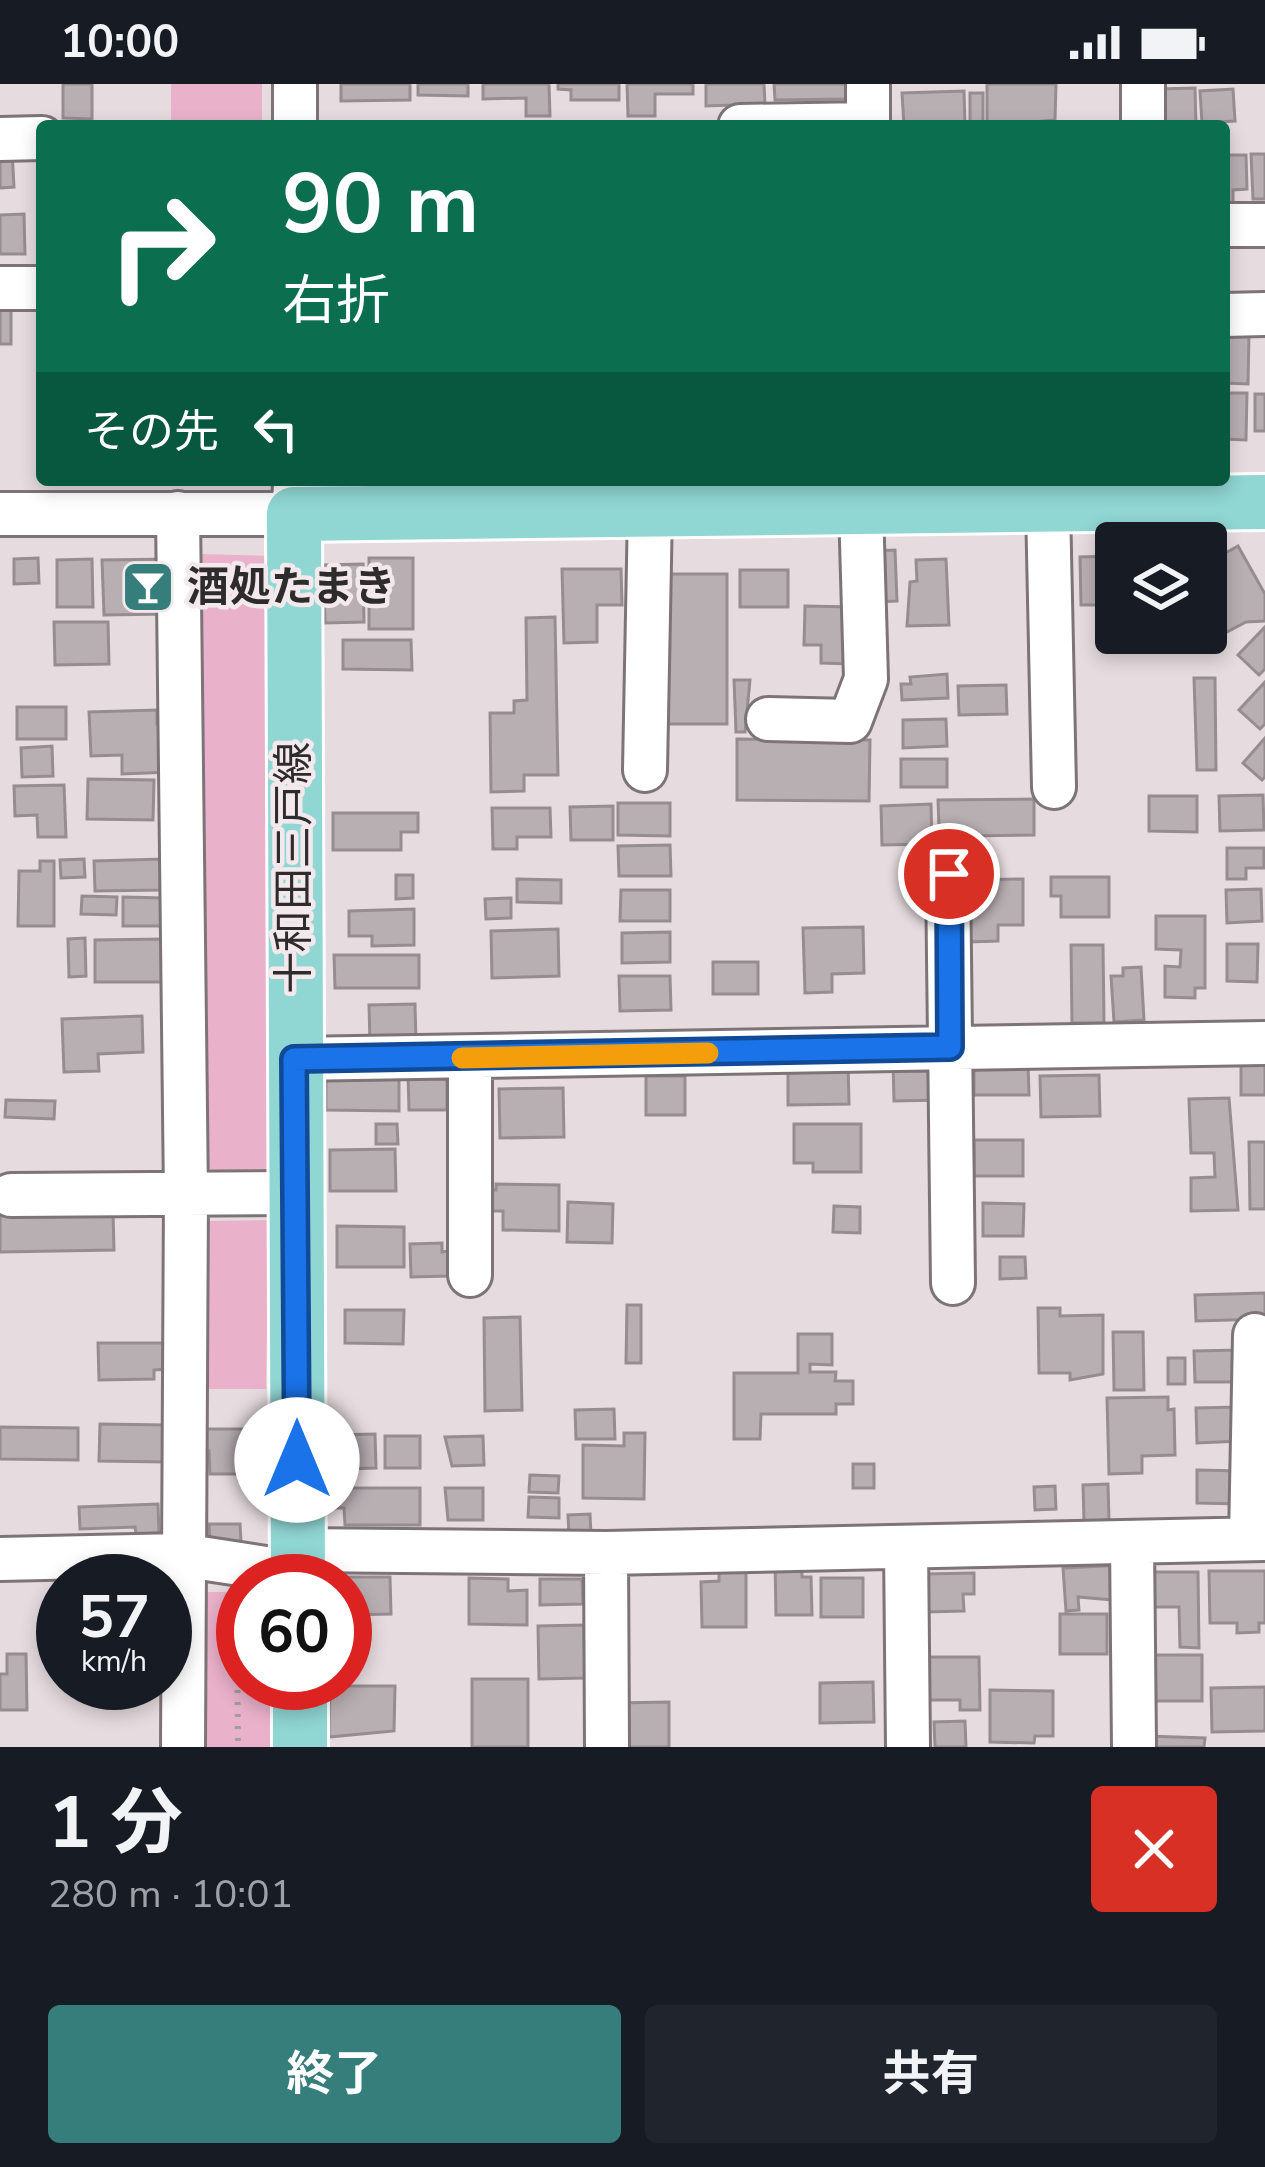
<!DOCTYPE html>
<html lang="ja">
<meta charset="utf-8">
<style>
body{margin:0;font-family:"Nunito Sans","Noto Sans JP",sans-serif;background:#20242c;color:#f1f3f6;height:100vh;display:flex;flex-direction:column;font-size:45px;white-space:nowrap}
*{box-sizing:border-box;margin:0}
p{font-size:39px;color:#9ea1a6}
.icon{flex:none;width:66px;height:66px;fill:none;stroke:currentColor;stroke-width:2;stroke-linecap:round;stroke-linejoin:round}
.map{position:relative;height:1663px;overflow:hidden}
.side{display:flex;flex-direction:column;background:#171b24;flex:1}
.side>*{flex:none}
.hud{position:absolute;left:36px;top:36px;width:1194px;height:366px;border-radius:12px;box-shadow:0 6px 18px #0003;background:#0b6e4f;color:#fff;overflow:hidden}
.controls{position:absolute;left:1095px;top:438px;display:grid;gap:24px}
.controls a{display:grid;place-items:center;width:132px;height:132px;border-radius:12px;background:#171b24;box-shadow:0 6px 18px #0003;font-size:60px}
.speed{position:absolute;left:36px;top:1470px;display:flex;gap:24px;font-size:60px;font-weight:700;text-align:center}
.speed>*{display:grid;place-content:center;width:156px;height:156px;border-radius:50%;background:#171b24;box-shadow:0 6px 18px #0003;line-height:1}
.speed small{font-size:30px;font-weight:400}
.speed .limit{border:18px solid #d22;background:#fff;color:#111}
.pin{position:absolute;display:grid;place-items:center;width:102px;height:102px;color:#fff;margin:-51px;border:6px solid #fff;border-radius:50%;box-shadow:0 3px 12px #0007}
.me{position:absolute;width:132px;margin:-66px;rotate:0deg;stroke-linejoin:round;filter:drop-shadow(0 0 9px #0008)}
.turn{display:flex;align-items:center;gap:42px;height:252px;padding:0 48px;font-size:54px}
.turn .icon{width:156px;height:156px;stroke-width:2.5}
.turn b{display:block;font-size:84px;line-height:102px}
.then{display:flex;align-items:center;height:114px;padding:0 48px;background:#0003;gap:24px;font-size:45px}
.round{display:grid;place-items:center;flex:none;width:126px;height:126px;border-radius:12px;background:#20242c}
.summary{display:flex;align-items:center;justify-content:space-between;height:204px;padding:0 48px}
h1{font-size:72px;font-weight:700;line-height:90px}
.action{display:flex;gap:24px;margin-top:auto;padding:24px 48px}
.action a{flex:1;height:138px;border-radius:12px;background:#357e7b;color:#fff;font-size:48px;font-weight:700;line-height:138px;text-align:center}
.action a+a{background:#20242c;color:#f1f3f6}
.status{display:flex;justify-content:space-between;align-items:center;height:84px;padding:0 60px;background:#171b24;direction:ltr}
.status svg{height:33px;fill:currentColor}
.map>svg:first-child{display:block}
</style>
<div class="status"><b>10:00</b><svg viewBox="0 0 49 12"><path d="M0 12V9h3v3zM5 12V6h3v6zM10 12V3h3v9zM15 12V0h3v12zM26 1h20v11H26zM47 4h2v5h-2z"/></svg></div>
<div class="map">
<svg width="1265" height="1663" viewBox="0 0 1265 1663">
<rect width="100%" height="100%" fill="#e6dce0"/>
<!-- green -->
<path fill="#eab1cb" d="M171,0H262V42H171Z
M200,470L274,472L267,1091L219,1093L195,1070Z
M269,1136L266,1305H201L206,1137Z
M197,1508H243V1599H277V1663H198Z"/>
<!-- building -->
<path fill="#b8afb3" stroke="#968d91" stroke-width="3" d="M63,0H92V35L63,34Z
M341,0H410V16L341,17Z
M418,0H468V12L418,11Z
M483,0H549L550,32H526V14L483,15Z
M558,0H619V16H571V6L558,5Z
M627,0H693V10H655V32H628Z
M706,0H764L765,20L706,22Z
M774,0H849V15L775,16Z
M987,0H1056L1055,36L987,42Z
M1195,4L1196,42H1159L1158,5Z
M1233,5L1235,37L1202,39L1200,7Z
M964,7L965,42H904L902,9Z
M970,9H983V39H970Z
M0,66H12L14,103L0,104Z
M1251,70H1265V115H1253Z
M1224,71H1246L1247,105L1233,106V121H1224Z
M24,130L25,170H0V131Z
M0,224H11V260H0Z
M1224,242L1249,249L1248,300L1224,299Z
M1224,309H1247L1246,356L1224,355Z
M1255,310H1265V347H1255Z
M1238,462L1265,510V537L1246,538L1227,548L1206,510L1219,491L1211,477Z
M895,466L897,517L874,518L872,467Z
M1116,472V521H1081L1080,473Z
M38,474L39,499L14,500V475Z
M369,474H413V545H369Z
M92,475L93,523H57V476Z
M171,475V530L104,531L102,476Z
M946,475L949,541L907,542L910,498L917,497L916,476Z
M363,480L364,538L325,539L323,481Z
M562,485H621L622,521H597V558L564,559Z
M740,486H788V523H740Z
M666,490H727V640H666Z
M805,522L853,523L852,580L821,579V561H804Z
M555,533L558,691H524V707L491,708L490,629H514V617L527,616L526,534Z
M54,538H108L109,580L55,581Z
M1265,543V585L1259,591L1238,571Z
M343,556H411L412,586L343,585Z
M947,590L948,614L902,616L901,600H911L910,593Z
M1194,594H1215L1216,686H1197Z
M734,596H750L745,648H736Z
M1265,598V640L1260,645L1239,626Z
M1006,601L1007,630L959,631L958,602Z
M17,623H66V655H17Z
M157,626V640H169L171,688L122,690V671L91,672L89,628Z
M946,635L947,662L903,664V636Z
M1265,654V693L1262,696L1243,679Z
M737,655L870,656L869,717L737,716Z
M52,662L53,692L22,693L21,664Z
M901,675H947V703H901Z
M88,695L154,696L153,736L87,735Z
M64,701L66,753H38L37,731L15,732L14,702Z
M1263,711L1264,746L1220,747L1219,712Z
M1149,712H1197V748L1149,747Z
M1034,715V751L966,752V743H939L938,716Z
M618,719H670V752L618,751Z
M931,720L932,760L882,761L881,722Z
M613,722V756H571L570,723Z
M492,724H550L551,753H517V765H493Z
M333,729H418V748H401V766H333Z
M670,761L671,792H619L618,762Z
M1227,764H1264V784H1246V795H1227Z
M84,775L85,793L61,794L60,776Z
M163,775V806L95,807L94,777Z
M40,777H54V842H18L19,787H40Z
M396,791H413V814L396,815Z
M1051,793H1109V833H1061V812H1051Z
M517,795L561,796V819L517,818Z
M1023,795V841H998V857L968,858L967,796Z
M1261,805L1262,837L1227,839L1226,806Z
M621,806H670V837H620Z
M82,812L117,813L116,831L81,830Z
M123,813L163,814V842H123Z
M511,814V834L486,835L485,815Z
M414,825V861L372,862V852H349V827Z
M1156,832H1205V904H1195V914L1165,913V882L1180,883L1181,866L1156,865Z
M863,843L864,889L832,890V908L805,909L803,844Z
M558,845L559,892L492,894L491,847Z
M670,848V878L622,879V849Z
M85,854L86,892L69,893L68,855Z
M163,855L164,898H95V856Z
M1227,860H1258L1257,898L1227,897Z
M1071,861H1103L1104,939H1072Z
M334,871H419V904H335Z
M713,878H758V910H713Z
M1141,883L1144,936L1114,938L1111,892H1123V884Z
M619,892H670L671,926L620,927Z
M415,920L416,958L370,959L369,921Z
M142,932L143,968L98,970L99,987L64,988L62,935Z
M1241,976H1265V1011H1241Z
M848,978L849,1020L788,1021V979Z
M893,978H932L941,1016L894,1017Z
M974,978H1028L1029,1011H974Z
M326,987L399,988V1027L326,1026Z
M408,991H447V1026H409Z
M1099,991L1100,1032L1041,1033L1040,992Z
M646,992H685V1031H646Z
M563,1004L564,1053L500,1054L499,1005Z
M1229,1014L1238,1126L1191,1127V1094L1215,1093L1214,1069H1191L1189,1015Z
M6,1016L55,1017L54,1035L5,1033Z
M376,1040H397L398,1060H376Z
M794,1040H861V1088H813V1079H794Z
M974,1056H1023V1092H974Z
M1249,1058H1265V1125H1250Z
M395,1065L396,1107H330V1066Z
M496,1100L559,1101V1147L503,1146V1127H484V1106H496Z
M568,1118L613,1120L612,1159L567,1158Z
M983,1119L1024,1120L1023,1152H983Z
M834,1122L860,1123V1149L833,1148Z
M113,1128L114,1166L0,1168V1129Z
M337,1142L404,1143V1183H337Z
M442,1159V1168L449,1167L450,1192L411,1193L410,1160Z
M1000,1173H1025L1026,1194L1000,1195Z
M1265,1209V1235L1196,1237L1195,1211Z
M627,1221H641V1279H626Z
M1038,1224H1060V1232L1103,1231V1290L1070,1296V1289H1039Z
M345,1226H404L403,1260L345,1259Z
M520,1233L522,1326L485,1327L484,1234Z
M1113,1248H1143L1144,1306H1114Z
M798,1250H832V1281L810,1280V1288H836L835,1297H853V1320H836V1330H761L760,1355H734V1289H798Z
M98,1259H169V1285L154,1286V1295L99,1296Z
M1239,1266L1240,1298H1195L1194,1267Z
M1168,1274H1185V1300H1168Z
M1168,1313V1326L1174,1325L1175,1371L1142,1372V1389L1109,1390L1107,1314Z
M1240,1323L1241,1357L1197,1359L1196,1324Z
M614,1325L615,1355H576L575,1326Z
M100,1340L165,1341V1378L99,1377Z
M0,1343L78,1344V1376L0,1375Z
M197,1345H270V1390H210L209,1367H197Z
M624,1349H645L644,1415L583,1414V1361L624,1362Z
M375,1350L376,1384L341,1385L334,1351Z
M385,1352H420V1384H385Z
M483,1352L484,1381L452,1382L445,1353Z
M853,1380H874V1404H853Z
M1197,1386L1241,1387L1240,1420L1197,1419Z
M530,1391L559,1392L558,1409L529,1408Z
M1108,1400L1109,1436L1084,1437L1083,1401Z
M1055,1402L1056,1425L1035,1426L1034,1403Z
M333,1404H420V1441H345L344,1424H334Z
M445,1404H483V1436H448Z
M529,1413L559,1414V1434L528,1433Z
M158,1420L159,1449L136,1450L135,1443L80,1445L79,1423Z
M590,1430L591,1451L569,1452L568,1431Z
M209,1440H240L241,1458L210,1459Z
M775,1476H802V1493H811L812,1531H776Z
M746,1477V1543H702L701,1498L719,1497V1478Z
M1123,1481L1125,1517L1078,1513L1079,1526L1066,1527L1063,1484Z
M1209,1487H1265V1539H1259V1548L1237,1549V1539H1210Z
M1145,1488H1198L1199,1564L1180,1563L1179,1523H1145Z
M974,1489V1510H963L964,1527L926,1528L925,1490Z
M333,1493H390L391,1530L345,1531V1497Z
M469,1494L508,1495V1507L527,1506V1541L469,1540Z
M821,1494H863V1533H821Z
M540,1495H582L583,1520L540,1521Z
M1060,1530H1107V1570H1060Z
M584,1541L585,1594L539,1595L538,1542Z
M7,1570H26L27,1626H0V1590H7Z
M1150,1571H1202V1617H1151Z
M928,1573H979L980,1626H960V1616H928Z
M472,1595H528V1663H472Z
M873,1598L874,1638L820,1639V1599Z
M330,1602H395L394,1647L329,1653Z
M1265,1603V1647L1212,1648L1211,1604Z
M990,1606L1053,1607V1652H1035L1034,1659L990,1658Z
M669,1618V1663H616L615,1619Z
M965,1637L966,1663H935L934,1638Z
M1146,1652L1205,1654L1204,1663H1146Z"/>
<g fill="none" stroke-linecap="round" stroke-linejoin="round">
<!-- minor casing -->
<g stroke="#7d7478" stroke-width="48">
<path id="minor" d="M868,0V42
M295,42V0
M740,42L868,40
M1143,42V0
M0,55L42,54
M1224,141H1265
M0,204H42
M1224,231L1265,230
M1048,421L1054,703
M178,429L186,1112L183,1663
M0,430H294L295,396
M768,635L850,637L866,595L861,423
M645,686L650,426
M948,790L953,1199
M294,975L1265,959
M11,1111L295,1109
M470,1191V974
M1251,1455L1255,1251
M1132,1458L1134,1663
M906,1463L908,1663
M298,1466L606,1469L1265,1455
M606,1469L607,1663
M0,1475L181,1471L298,1489"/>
</g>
<!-- major casing -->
<g stroke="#fff" stroke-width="60">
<path id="major" d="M298,1497L294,430L1265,418
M300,1599V1663"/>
</g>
<!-- path -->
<path stroke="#a39b9e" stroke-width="6" stroke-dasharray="3 9" stroke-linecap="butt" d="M237,1546L238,1663"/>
<!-- minor -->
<use href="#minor" stroke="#fff" stroke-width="42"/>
<!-- major -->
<use href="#major" stroke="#90d6d3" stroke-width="54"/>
</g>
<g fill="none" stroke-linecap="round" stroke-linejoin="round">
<!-- route casing -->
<g stroke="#114b97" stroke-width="30">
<path id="route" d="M297,1376L294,975L950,963L949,790"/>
</g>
<!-- route -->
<use href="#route" stroke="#1a73e8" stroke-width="21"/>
<!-- slow -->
<path stroke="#f59e0b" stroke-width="21" d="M462,974L708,969"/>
</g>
<!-- icons -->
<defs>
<g id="bar-square" transform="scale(2.7)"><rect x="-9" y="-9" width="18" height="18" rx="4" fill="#357e7b" stroke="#f3e9ed"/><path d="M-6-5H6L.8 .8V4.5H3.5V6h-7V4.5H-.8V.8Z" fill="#fff"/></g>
</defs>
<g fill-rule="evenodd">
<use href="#bar-square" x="148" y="503"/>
</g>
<g text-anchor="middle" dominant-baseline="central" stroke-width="9" stroke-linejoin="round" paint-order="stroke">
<!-- poi labels -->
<g font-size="42" font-weight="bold" fill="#2e2b2c" stroke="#f3e9ed" text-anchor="start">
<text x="187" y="503">酒処たまき</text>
</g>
<!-- street labels -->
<g font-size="42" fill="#2e2b2c" stroke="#f3e9ed">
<text transform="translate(294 784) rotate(-90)">十和田三戸線</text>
</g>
</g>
</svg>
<div class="controls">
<a><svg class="icon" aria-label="layers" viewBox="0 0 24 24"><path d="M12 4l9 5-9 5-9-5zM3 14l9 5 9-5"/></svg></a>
</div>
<div class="speed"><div>57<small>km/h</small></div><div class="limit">60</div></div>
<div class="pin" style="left:949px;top:790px;background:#d93025"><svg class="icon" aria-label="arrive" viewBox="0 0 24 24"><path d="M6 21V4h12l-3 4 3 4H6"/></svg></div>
<svg class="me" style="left:297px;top:1376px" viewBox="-20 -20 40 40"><circle r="19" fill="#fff"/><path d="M0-13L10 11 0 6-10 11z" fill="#1a73e8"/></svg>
<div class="hud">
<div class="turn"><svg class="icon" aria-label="right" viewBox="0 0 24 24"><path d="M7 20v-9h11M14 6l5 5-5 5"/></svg><div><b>90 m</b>右折</div></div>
<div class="then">その先<svg class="icon" aria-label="left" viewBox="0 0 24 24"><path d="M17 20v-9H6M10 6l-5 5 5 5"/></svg></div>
</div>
</div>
<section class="side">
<div class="summary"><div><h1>1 分</h1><p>280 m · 10:01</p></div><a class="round" style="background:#d93025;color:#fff"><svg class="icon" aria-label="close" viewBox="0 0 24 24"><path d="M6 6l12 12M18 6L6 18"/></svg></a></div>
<div class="action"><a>終了</a><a>共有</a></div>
</section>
